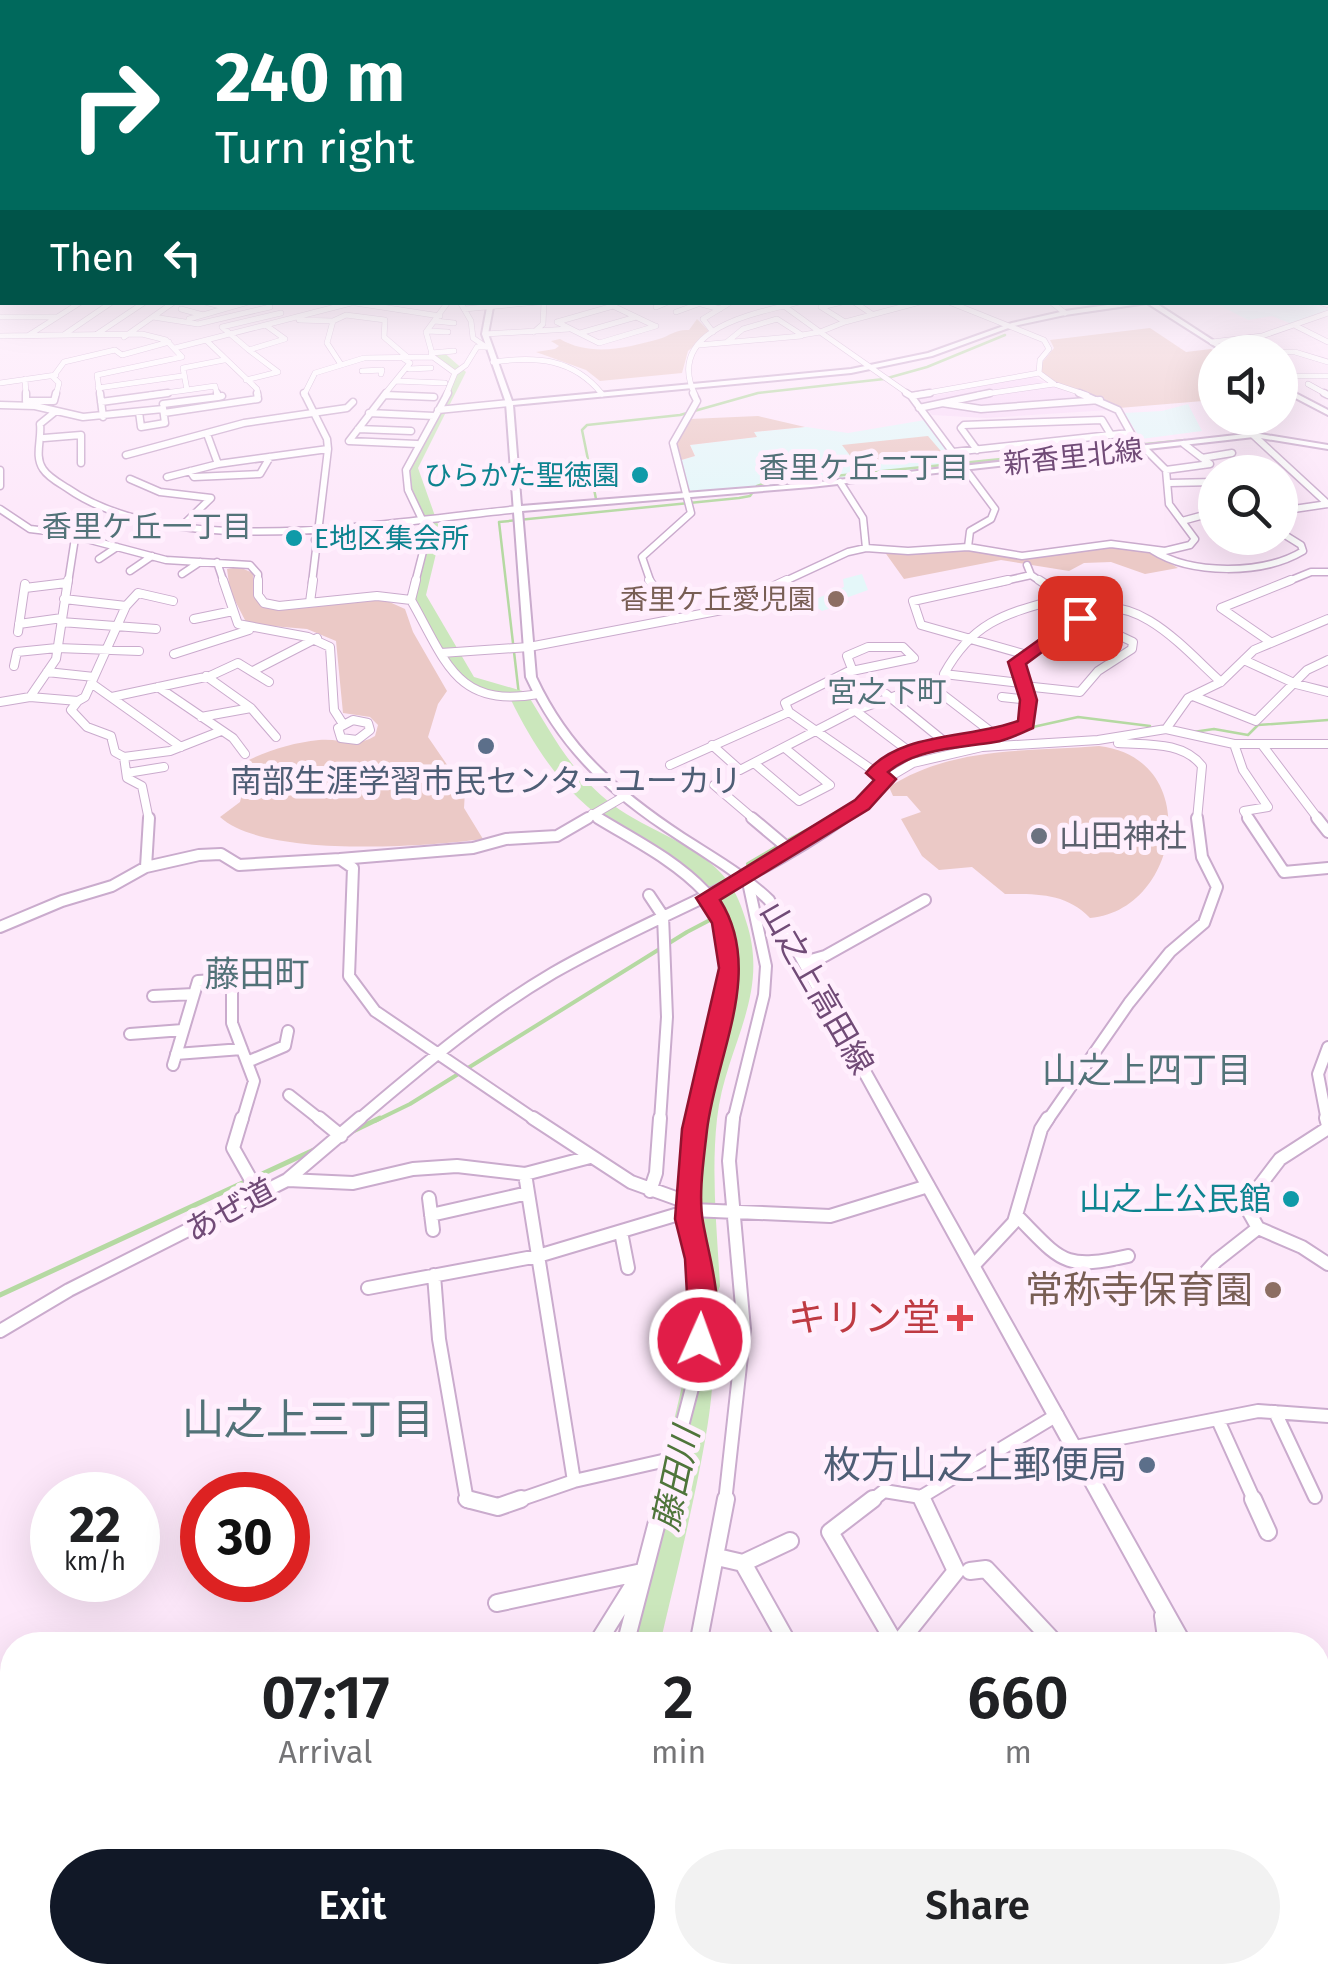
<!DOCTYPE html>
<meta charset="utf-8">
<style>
body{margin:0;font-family:"Fira Sans","Noto Sans JP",sans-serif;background:#f2f2f2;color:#202124;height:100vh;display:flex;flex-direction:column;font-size:38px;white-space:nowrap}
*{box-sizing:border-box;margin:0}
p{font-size:32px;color:#757577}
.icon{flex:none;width:55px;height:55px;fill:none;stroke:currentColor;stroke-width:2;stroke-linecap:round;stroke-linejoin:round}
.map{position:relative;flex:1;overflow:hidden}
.drawer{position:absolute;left:0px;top:1632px;width:1330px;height:352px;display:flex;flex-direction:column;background:#fff;border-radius:40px 40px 0 0;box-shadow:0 10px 40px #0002}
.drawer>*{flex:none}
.top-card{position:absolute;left:0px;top:0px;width:1330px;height:305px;box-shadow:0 10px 40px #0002;background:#00695c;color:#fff;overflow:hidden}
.controls{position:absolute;left:1198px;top:335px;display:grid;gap:20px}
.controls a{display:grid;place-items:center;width:100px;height:100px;border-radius:50%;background:#fff;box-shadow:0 10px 40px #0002;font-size:50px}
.speed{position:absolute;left:30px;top:1472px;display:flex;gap:20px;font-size:50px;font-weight:700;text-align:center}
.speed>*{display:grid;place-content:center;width:130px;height:130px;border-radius:50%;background:#fff;box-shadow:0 10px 40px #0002;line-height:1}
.speed small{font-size:25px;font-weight:400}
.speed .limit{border:15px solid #d22;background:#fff;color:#111}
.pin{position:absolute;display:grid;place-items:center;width:85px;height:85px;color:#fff;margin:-42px;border-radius:20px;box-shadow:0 5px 15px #0006}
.me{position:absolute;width:110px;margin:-55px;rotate:2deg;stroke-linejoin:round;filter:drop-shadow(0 0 8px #0008)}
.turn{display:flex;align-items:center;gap:35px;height:210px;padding:0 50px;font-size:45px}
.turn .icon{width:130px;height:130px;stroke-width:2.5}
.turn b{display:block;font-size:70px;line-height:85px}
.then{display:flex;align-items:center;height:95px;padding:0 50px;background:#0003;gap:20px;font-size:38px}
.eta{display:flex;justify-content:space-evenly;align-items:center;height:170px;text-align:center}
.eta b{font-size:60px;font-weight:600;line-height:70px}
.button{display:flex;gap:20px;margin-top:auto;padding:20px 50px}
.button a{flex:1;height:115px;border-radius:60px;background:#111827;color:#fff;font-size:40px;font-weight:600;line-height:115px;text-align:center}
.button a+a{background:#f2f2f2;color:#202124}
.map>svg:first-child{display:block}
</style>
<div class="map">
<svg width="1328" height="1983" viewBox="0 0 1328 1983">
<rect width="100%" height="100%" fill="#fde8fa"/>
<!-- residential -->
<path fill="#f9dcf8" d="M1031,376L1109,410L986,418L932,415L918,399Z"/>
<!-- education -->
<path fill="#e4f7f9" d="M1215,303H1312L1328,310L1292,324L1272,316L1248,320Z
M1188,404L1202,431L1141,439L1124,413L1162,411Z
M925,420L961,467L697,492L690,490L678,461L695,456L690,445L756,437L754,432L806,427L848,433Z
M862,574L868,590L846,598L849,602L822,611L809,602L844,587L843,579Z"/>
<!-- green -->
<path fill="#ebc9c6" d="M697,319L710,332L688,351L682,373L600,381L586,370L536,352L555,349L559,346L551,341L560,339C591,357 626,348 659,339C671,335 676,329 689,330Z
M1150,328L1186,352L1211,349L1216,352L1215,400L1119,408C1095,391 1063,391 1041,372V364L1054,348L1050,340Z
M758,416L805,427L754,432L757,437L690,445L695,456L678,461L675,444L690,419Z
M928,436L946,457L858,466L842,445Z
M1112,546L1150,551L1178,568L1145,574L1111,562L1084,563L1069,571L1001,560L904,579L884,551L968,549L1022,558Z
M239,567L253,573L254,597L270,609L385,600L405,609L413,632L447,691L438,704L428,737L465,791L464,808L483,839C424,847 264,858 220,817L240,802L243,790L233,768C260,753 289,743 319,740C340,738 356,748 375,736L378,725L370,717L343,713L336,641L307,629L247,624L230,591L227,569Z
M1099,746C1204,758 1181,910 1090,918C1066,893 1038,894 1005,894L972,867L939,870L922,856L901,819L921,812L907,796H893L889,787C953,746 1025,752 1099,746Z"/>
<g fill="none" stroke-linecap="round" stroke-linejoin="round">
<!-- stream-far2 -->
<path stroke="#b5d9a2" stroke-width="2.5" d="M596,499L582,430L587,425L680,415L758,393L884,379L927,367L1005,335
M519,695L499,522L739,498L750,496L757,486L766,483L1185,440
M1024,729L1078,717L1150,726
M1193,732L1214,729L1248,735L1258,725L1328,720
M958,745L988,742
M862,796L876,781
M825,820L851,806"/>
<!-- stream-far1 -->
<path stroke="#b5d9a2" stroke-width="4" d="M789,840L830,818
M748,864L777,847
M375,1121L410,1104L687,932L731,909"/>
<!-- stream -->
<path stroke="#b5d9a2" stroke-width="5" d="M351,1132L380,1118
M0,1295L316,1149"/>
<!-- river -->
<path fill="#cbe7bc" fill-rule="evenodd" d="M441,350L466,372L418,468L441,533L426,595L474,677L526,692C552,734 572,774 613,805C648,831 699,844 727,880C736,892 742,907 746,921C771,996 725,1046 717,1119C711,1174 717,1231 720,1286L716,1296L705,1301L694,1296L690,1286C688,1230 682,1174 690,1118C700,1044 763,965 711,891C689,861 646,847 616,828C567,797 536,751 511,700L460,685L408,595L425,533L404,468L451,380L452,373L435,354Z
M699,1355L710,1360C724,1393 670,1597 660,1645H622L688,1360Z
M590,1972H634V1983H590Z"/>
<!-- minor-far5 casing -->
<g stroke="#caabcd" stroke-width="6">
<path id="minor-far5" d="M205,302L228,308
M349,302L440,316
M460,302L471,321L473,338L486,347
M694,302L720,309
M854,302L872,314
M949,302L1044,340L1049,349L1040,360L1039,373L1054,384L1087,395
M1051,302L1065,313
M1319,302L1328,305
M656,307L668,302
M181,309L203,315
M464,309L538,302
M676,312L698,304
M0,317H56
M153,317L198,324L270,307L268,303
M189,319L248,302
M299,320L333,321
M435,321L454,323
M557,322L599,343L656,326
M557,322L613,306L655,326
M845,322L920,302
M1296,326L1328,342
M427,331L448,332
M534,332L543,324L544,302
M713,332L703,319L731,302
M820,332L910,395
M820,332L845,322L821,307L842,302
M580,333L636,317
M65,334L112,302
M97,334L145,302
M485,334L569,329
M29,335L81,302
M0,336L142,334L166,340L182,357L97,375L100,395
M124,337L174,302
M207,341L257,389L258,395
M727,342L743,329L777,319L802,335L820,332L784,306
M1212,342L1262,336L1328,313
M699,345L801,336
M175,348L351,303
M249,350L222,327L281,313
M1257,352H1295L1328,362
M431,353L454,351
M433,357L426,332L448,302
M493,362C536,356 573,358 602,394
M340,363L327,343L333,321L346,315L385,320L384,337L406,356
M409,369L431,368
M362,371L382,370L381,374
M455,373L466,365L477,347H485
M1280,376H1328
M25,379L26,395
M246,380L278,372L249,350L285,339L267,326
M396,381L445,383
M0,383L56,375
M1308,384L1328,395
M98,388L182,376
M187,390L215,386L217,395
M56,395L59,383L53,377L64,362L115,350L122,355L169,342
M150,395L187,390L183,368L224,360
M304,395L315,373L364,358L433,357L455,373L446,395
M384,395L410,363L404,359
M385,395H389
M695,395C664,329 753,314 799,302
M916,395L1039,373
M978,395L1054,384"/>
</g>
<!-- minor-far4 casing -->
<g stroke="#caabcd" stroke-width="9">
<path id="minor-far4" d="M26,393V401H54L56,393
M100,393L103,417
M217,393L218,397L222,396
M304,393L327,439L328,449L312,583
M386,393L349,441L417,444
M906,393L911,396
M930,393L911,396L995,509L991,519L970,531L968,547
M1324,393L1328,395
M385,395L434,397
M101,402L168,393
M942,403L981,409L1100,400
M163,404L218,397
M0,405L35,406L83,417L163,409
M919,408L990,393
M438,410L509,403
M56,411L40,424C42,439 34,456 43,469C48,477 59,483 67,488C174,563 393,521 519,509
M139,412L141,427L165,423L163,408
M164,413L258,399L257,393
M369,413L434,416
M1258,418L1251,433L1328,504
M358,429L411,431
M207,434L218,464
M44,438L81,435V463
M977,450L961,428L964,425L1102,420L1111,435
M953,452L1129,433
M126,455L244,423L347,408L353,402
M1202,458L1232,453
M0,470V486
M1166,470L1210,464L1184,444
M190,471L194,477L260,474L270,457
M167,477L218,464L328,449
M130,479L160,492L211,498L183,525
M840,482L863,518L866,548
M1169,483L1215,482
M0,509L30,529L64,533L166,560L250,565L258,574V583
M1280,511L1328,504
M1182,521L1215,512
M315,540L428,532
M1152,550C1191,575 1263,575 1303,551L1301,545L1280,532
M99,559L117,547
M217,562L224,583
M1027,565L1031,575L1043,583
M130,571L152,556
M182,574L200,562
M68,583L75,538
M415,583L428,532L408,490L406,470L448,393
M651,583L642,557L691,513L673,443L697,401L693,393
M781,583L848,552L866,548L908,551L968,547L1022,556L1111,544L1165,551L1190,545L1195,539L1169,504L1166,470L1133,437L1118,410L1079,393
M996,583L1031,575
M1284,583L1311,572H1328"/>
</g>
<!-- minor-far3 casing -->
<g stroke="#caabcd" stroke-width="10">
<path id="minor-far3" d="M223,580L238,624L308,637L330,647L334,710L343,724
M258,580V595L264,603L279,606L377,596L411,600
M416,580L411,600C446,661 456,709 538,694
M649,580L677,619
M1008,580L913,601L921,625L1027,655
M1039,580L1089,612
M25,588L66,583
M64,599L126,606
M310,602L313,580
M194,619L233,611
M61,622L156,629
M19,624L62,618
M18,632L25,584
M1269,641L1221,608L1291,580
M441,653L529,647L722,610L787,580
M174,654L249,630
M1244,660L1296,684L1328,692
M14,666L17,652L57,648L139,651
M852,669L847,656L868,647H903L914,658L847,672L785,703L789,712L881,776
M253,671L317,638
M47,672L94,677
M91,683L181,747
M1020,683L944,674C974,619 1009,613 1065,597
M1024,686L1017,662C1040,645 1062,623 1088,612C1138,591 1188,653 1221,682
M158,687L233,738L245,754
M886,694L945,742
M1193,696L1256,721L1307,670L1328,660
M30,697L56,659L68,580
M112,697L210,676L238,663L269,682
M1002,697L1029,700
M78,701L85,697L126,606L138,593L173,601
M0,702L30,697L78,701L71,710L87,727L111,736L115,752L124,757L127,778L142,786L149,820
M251,708L276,737
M857,712L910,752
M201,717L251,708L206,676
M353,720L368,723L370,730L357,740L341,738L338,728Z
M1166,729L1234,744H1328
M1118,743C1146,745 1183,741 1202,766L1197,820
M1234,744L1243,770L1268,807L1244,811L1250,820
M712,745L740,770L856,710L929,684L999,738
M1263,746L1319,820
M124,757L170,751L221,731
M754,763L799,801L830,785L786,749
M670,765L789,712
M127,773L164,767
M875,773L910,753L1027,724L1029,700L1024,686L1080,692L1098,671L1132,649L1133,642L1080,617
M714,785L755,820
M592,814L602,820
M584,820L623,797
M840,820L886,779L913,763L982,747L1098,740L1166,729L1188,698L1221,682L1254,650L1328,619"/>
</g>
<!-- minor-far2 casing -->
<g stroke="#caabcd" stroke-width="14">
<path id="minor-far2" d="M598,818C634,840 675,860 705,892C754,946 711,1056 697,1121
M752,818L789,849
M1248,818L1284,872L1328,868
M1317,818L1328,832
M340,859L473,848L506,839L557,836L588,818
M146,867L149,818
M649,895L663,916L667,1017L660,1121
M0,927L62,901L112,886L146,867L199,855L221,854L239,865L340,859L353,868L349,976L375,1011L537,1121
M804,962L825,956L925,900
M153,996L194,994
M130,1034L183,1030
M176,1054L242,1049
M247,1062L285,1046L288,1031
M173,1065L198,981L232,979V1023L254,1081L242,1121
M289,1095L322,1121
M357,1121C421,1067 480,1016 553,973C648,918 753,883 843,818
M733,1121L764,995L766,966L748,882
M1047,1121L1129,1003L1170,952L1204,923L1217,887L1202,857L1197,818
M1327,1121L1318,1074L1328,1047"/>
</g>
<!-- minor-far1 casing -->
<g stroke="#caabcd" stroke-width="16">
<path id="minor-far1" d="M242,1118L233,1148L259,1194
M319,1118L341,1136
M533,1118L631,1182L681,1200L692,1210
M1326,1118L1328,1125
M525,1174L574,1481
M288,1180L353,1183L413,1169L457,1166L525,1174L590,1157
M650,1191L656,1173L660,1118
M429,1198L433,1230
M431,1215L528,1193
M1016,1215C1061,1260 1062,1271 1128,1256
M1258,1228L1302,1247L1328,1264
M621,1232L628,1268
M973,1266L1014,1222L1041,1129L1048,1118
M434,1275L439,1339L467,1501L471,1502
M368,1288L538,1256L692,1210L830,1216L928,1186
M1189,1291L1216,1261L1258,1228L1245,1205L1280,1159L1328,1128
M0,1331L69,1290L287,1180L360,1118
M1275,1412L1315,1497
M1218,1420L1255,1502
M1075,1447L1258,1411L1328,1416
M921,1497L923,1502
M513,1502L574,1481L671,1459
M662,1502L697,1369L702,1312L699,1259L689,1219L697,1118
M725,1502L744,1329L729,1161L733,1118
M870,1502L884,1491L921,1497L1057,1415"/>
</g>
<!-- minor casing -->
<g stroke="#caabcd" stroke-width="20">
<path id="minor" d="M467,1499L498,1507L521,1499
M873,1499L830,1532L896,1645
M1253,1499L1268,1532
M717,1557L743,1563L789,1645
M743,1563L790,1541
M970,1571L986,1569L1057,1645
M497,1603L642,1572
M1163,1616L1167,1645
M596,1645L636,1581
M625,1645L663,1499
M698,1645L726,1499
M897,1645L956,1571L922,1499
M1318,1693L1328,1684
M387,1972V1983
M589,1972V1983
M671,1972L672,1983
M1209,1972L1210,1983
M353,1983L366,1972
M680,1983L692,1972
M879,1983L888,1972"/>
</g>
<!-- tertiary casing -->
<g stroke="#caabcd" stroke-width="4">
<path id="tertiary" d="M2,266V270L0,271V267Z
M488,302H494L488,334L512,401L851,369L928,353L1012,323L1065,311L1129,302H1154L1231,352H1224L1147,303L1065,315L1014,326L932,356L851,373L513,405L521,506L811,483L1254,433L1328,445V449L1254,437L811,487L522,511L536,677C569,748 619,791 684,834C715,854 746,871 773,897L1193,1645H1174L765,903C738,877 707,859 677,839C610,796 560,751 526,677L506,403L482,334Z
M1280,385L1328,410V415L1280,390Z
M1318,1891L1326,1894L1328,1899V1933L1320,1930L1318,1924Z"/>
</g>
<!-- minor-far5 -->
<use href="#minor-far5" stroke="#fff" stroke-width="5"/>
<!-- minor-far4 -->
<use href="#minor-far4" stroke="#fff" stroke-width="6"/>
<!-- minor-far3 -->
<use href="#minor-far3" stroke="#fff" stroke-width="8"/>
<!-- minor-far2 -->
<use href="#minor-far2" stroke="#fff" stroke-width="10"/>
<!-- minor-far1 -->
<use href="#minor-far1" stroke="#fff" stroke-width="12"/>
<!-- minor -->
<use href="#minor" stroke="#fff" stroke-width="16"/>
<!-- tertiary -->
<use href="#tertiary" fill="#fff" fill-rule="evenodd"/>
</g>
<!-- sky -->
<linearGradient id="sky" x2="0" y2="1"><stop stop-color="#9cc8d6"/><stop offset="0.47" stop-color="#fef5fd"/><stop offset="1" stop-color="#fef5fd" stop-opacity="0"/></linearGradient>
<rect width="1328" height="524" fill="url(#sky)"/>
<!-- route -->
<path fill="#e11d48" stroke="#92132f" stroke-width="2.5" d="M1075,614L1088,618L1026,664L1037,700L1033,728C1021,733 1008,740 995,742C960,748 917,748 888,772L896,779L869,809L720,900C765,971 716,1055 707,1130C704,1158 698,1195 703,1222C710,1263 727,1310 710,1351L700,1355L689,1351L685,1340L688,1312L685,1259L675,1219L682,1129L719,968L712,923L696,898L855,800L874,780L866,773C900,731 971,739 1018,721L1020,700L1008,662Z"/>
<!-- markers -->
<g fill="#0f9aa8" stroke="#ffeffd" stroke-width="4">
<circle cx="640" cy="475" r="10"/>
<circle cx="294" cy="538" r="10"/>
<circle cx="1291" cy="1199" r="10"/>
</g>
<g fill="#8d6e63" stroke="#ffeffd" stroke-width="4">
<circle cx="836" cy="599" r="10"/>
<circle cx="1273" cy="1290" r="10"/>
</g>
<g fill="#5c6f8a" stroke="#ffeffd" stroke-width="4">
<circle cx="486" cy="746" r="10"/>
<circle cx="1147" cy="1465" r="10"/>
</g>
<circle fill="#6b7280" stroke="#ffeffd" stroke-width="4" cx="1039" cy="836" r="10"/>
<path fill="#e0444e" stroke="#ffeffd" stroke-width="4" d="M955 1303h10v10h10v10h-10v10h-10v-10h-10v-10h10z"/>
<g text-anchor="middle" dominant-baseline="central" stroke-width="10" stroke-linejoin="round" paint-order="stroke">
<!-- far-street labels -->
<g font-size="28" fill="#714b77" stroke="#ffeffd">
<text transform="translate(1073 457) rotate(-6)">新香里北線</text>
</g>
<!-- far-culture labels -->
<g font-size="28" fill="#0d838f" stroke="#ffeffd" text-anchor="end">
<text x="620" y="475">ひらかた聖徳園</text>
<text x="314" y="538" text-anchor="start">E地区集会所</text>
</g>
<!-- far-education labels -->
<g font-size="28" fill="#785e54" stroke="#ffeffd" text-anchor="end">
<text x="816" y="599">香里ケ丘愛児園</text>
</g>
<!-- far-neighbourhood labels -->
<g font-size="30" fill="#527278" stroke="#ffeffd">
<text x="864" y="468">香里ケ丘二丁目</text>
<text x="147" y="527">香里ケ丘一丁目</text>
<text x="887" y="692">宮之下町</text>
</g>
<!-- service labels -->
<g font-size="32" fill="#4e5e75" stroke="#ffeffd">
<text x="486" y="781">南部生涯学習市民センターユーカリ</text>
</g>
<!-- worship labels -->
<g font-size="32" fill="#5b616d" stroke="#ffeffd" text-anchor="start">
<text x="1059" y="836">山田神社</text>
</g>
<!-- street labels -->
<g font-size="32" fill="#714b77" stroke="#ffeffd">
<text transform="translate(817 988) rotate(60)">山之上高田線</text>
<text transform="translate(230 1210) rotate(-28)">あぜ道</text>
</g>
<!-- culture labels -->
<g font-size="32" fill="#0d838f" stroke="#ffeffd" text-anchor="end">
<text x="1271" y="1199">山之上公民館</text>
</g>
<!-- neighbourhood labels -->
<g font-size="35" fill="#527278" stroke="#ffeffd">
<text x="257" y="974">藤田町</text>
<text x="1147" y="1070">山之上四丁目</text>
</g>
<!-- water labels -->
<g font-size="35" font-style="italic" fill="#4f753b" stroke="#ffeffd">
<text transform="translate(676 1479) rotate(-78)">藤田川</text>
</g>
<!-- near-education labels -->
<g font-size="38" fill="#785e54" stroke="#ffeffd" text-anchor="end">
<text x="1253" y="1290">常称寺保育園</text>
</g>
<!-- near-health labels -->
<g font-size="38" fill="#be3a42" stroke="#ffeffd" text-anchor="end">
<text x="940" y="1318">キリン堂</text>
</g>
<!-- near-service labels -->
<g font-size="38" fill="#4e5e75" stroke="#ffeffd" text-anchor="end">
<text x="1127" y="1465">枚方山之上郵便局</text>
</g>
<!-- near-neighbourhood labels -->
<g font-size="42" fill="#527278" stroke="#ffeffd">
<text x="308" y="1420">山之上三丁目</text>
</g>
</g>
</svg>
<div class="controls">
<a><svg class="icon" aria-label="sound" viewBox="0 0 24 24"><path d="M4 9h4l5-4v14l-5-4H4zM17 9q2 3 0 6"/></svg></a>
<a><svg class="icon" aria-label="search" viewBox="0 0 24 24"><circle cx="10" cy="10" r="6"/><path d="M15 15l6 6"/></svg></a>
</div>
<div class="speed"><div>22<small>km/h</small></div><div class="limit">30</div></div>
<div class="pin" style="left:1080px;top:618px;background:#d93025"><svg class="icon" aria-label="arrive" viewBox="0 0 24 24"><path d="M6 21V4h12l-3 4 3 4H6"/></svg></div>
<svg class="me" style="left:700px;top:1340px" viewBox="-20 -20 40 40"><circle r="17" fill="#e11d48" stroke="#fff" stroke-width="3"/><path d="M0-11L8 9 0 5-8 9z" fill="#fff"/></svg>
<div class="top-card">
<div class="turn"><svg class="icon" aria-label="right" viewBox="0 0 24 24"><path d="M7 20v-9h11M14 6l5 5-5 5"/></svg><div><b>240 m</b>Turn right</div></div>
<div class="then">Then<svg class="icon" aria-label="left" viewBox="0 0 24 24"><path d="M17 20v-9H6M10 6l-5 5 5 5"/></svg></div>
</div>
<section class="drawer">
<div class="eta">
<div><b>07:17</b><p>Arrival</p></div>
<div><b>2</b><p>min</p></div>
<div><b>660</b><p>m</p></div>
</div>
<div class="button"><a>Exit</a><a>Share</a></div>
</section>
</div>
